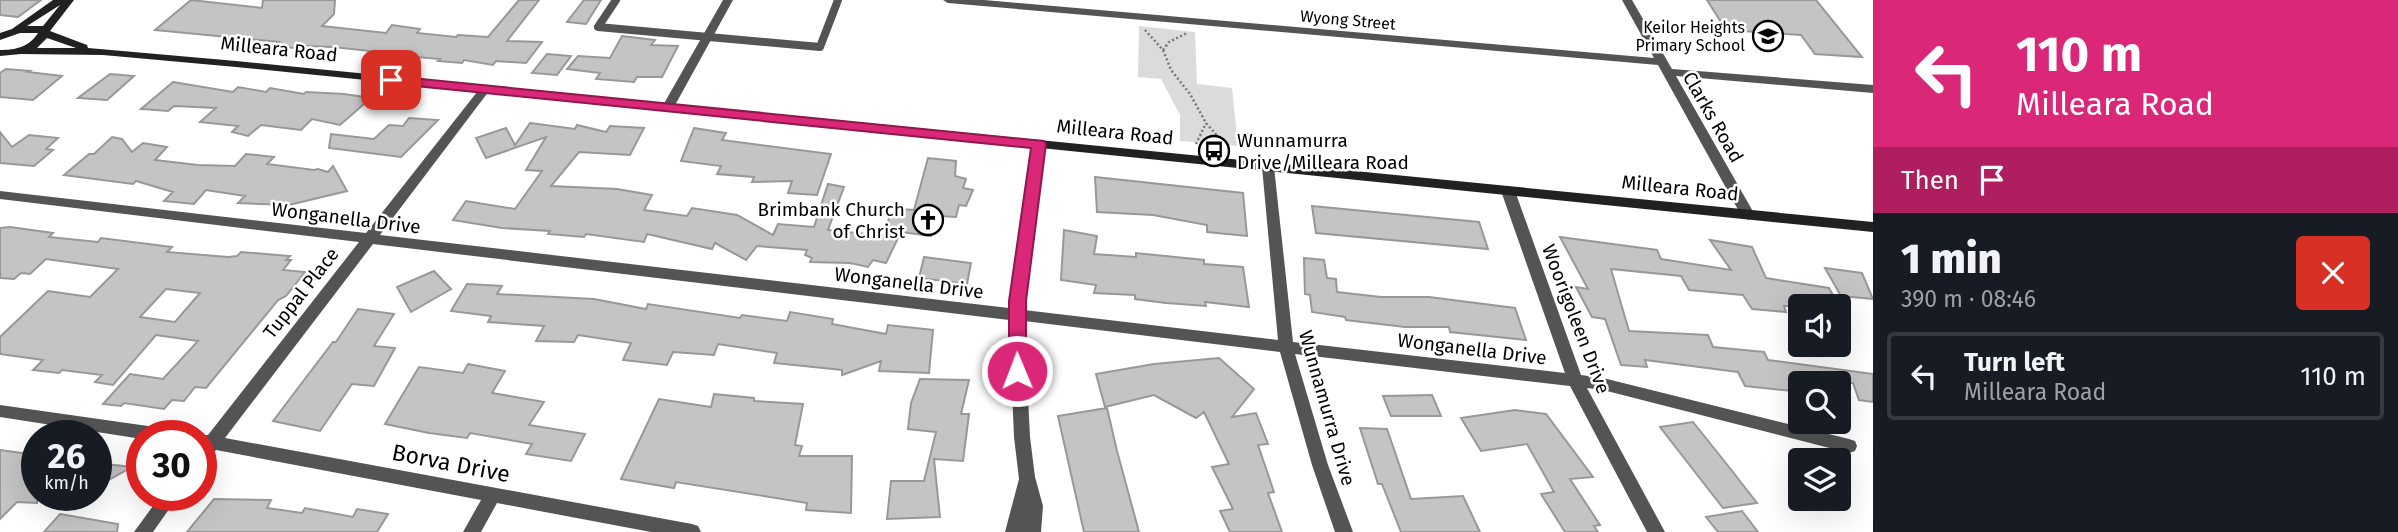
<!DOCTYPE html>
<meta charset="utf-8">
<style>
body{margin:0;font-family:"Fira Sans",sans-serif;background:#20242c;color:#f1f3f6;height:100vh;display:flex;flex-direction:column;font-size:26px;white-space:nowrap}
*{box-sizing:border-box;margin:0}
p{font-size:23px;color:#9ea1a6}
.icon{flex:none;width:38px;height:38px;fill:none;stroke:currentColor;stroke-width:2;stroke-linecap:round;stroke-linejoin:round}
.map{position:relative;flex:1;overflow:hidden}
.panel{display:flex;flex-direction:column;background:#171b24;width:525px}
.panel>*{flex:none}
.hud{background:#db2777;color:#fff;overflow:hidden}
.controls{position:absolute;left:1788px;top:294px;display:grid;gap:14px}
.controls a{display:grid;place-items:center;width:63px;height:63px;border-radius:7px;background:#171b24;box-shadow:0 7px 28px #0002;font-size:35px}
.speed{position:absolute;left:21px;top:420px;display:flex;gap:14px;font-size:35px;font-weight:700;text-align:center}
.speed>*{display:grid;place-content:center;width:91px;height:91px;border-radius:50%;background:#171b24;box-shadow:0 7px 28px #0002;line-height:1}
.speed small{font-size:18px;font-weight:400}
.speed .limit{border:10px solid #d22;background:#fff;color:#111}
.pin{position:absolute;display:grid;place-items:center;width:60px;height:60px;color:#fff;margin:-30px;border-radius:14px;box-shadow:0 4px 10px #0006}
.me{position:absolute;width:77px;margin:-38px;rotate:359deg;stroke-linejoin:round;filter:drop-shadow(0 0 5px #0008)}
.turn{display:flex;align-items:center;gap:24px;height:147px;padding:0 28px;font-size:32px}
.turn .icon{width:91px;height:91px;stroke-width:2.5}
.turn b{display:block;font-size:49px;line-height:60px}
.then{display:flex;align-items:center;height:66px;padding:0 28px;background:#0003;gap:14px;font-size:26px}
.round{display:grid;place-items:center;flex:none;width:74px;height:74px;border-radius:7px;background:#20242c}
.head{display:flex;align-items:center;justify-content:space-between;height:119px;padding:0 28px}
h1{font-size:42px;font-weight:800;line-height:52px}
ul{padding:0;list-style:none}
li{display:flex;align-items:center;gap:21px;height:88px;margin:0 14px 10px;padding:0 14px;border:4px solid #363941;border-radius:7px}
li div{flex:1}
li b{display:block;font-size:26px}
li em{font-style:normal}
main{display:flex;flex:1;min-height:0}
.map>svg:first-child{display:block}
</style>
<main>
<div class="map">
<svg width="1873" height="532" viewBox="0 0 1873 532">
<rect width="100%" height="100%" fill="#fff"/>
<!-- green -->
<path fill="#dbdbdb" d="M1139,26L1195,32L1197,84L1232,88L1238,146L1180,141V115L1161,79L1138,77Z"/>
<!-- building -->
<path fill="#c4c4c4" stroke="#989898" stroke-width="2" fill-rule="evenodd" d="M0,0H41L18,17L0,15Z
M191,0L262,8L263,0H335L334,14L322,26L386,33L392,25L420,29L417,33L456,37L458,35L488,37L519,0H539L507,41L542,42L526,63L496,61L493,65L464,60L462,63L438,61L440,59L369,53L370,51L333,47L305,46L303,49L275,46L279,42L155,30Z
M584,0H601L586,24L567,22Z
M1707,0H1816L1862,57L1815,54L1801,35L1726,30Z
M622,36L655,40L651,45L678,46L662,77H637L634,82L596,79L600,73L567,69L578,56L610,58Z
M547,54L571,56L557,75L532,73Z
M6,69L30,71L28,72L62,76L33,100L0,97V73Z
M110,74L134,76L107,100L78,98Z
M173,82L233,92L238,87L266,92L270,88L304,94L306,92L344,94L371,98L340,125L312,119L301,130L261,125L248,136L232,132L238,126L200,122L216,108L174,106L168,111L141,109Z
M409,118L438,120L401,157L329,148L331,134L374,139L389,125L403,126Z
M530,123L575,129L577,125L606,132L610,126L644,128L630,155L579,152L551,186L617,189L652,195L644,210L687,216L692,208L737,215L773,235L778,224L814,227L828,184L844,187L828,230L886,236L889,217H896L900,209L914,210L928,158L956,161L955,176L966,179L963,188L973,190L966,206L959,205L956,217L937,216L931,236L901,232L886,263L873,260L868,267L850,263L810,262L812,258L805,255L807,250L757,246L746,260L715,243L712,249L647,234L644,242L586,234L584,237L548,234L550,231L502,228L453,220L466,201L515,209L542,171L526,170L546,137L486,158L476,138L506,128L515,145Z
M694,128L726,133L722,140L831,154L817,195L788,193L792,181L752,182L754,177L717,174L721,166L681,161Z
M0,132L12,147L29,135L58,138L46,149L53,150L34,166L0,163Z
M112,137L122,139L132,152L143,143L167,147L155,160L198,165L235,166L246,154L274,157L267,164L314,170L318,169L328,172L333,166L347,191L289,205L238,203L245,196L206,190L194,204L164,201L173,192L136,181L133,184L64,175L89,154H94Z
M1095,177L1243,193L1247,236L1207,232V225L1153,215L1097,212Z
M1312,206L1479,222L1488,249L1316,233Z
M10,227L53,233L49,237L98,242L101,238L172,247L167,252L228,257L237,256L241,252L290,256L286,260H291L283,270L305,272L286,296L278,300L206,388L195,387L184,401L172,400L164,409L124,403L121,406L103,404L130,374L163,379L198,341L156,335L113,385L95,382L102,375L62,370L59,373L33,370L43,360L0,354V337L48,291L90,297L118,269L46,259L30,274L21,273L14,279L0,278V228ZM166,289L200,293L175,322L140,317Z
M1064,230L1097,236L1094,254L1136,257V253L1204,260V264L1243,267L1249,307L1205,302L1206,306L1166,303L1135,299V295L1094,293L1096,285L1061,280Z
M1560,237L1657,250L1661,259L1731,270L1710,240L1752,247L1766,278L1829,288L1839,306H1784L1786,312L1752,309L1743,295L1689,290L1681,276L1611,269L1629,331L1708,335L1713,347L1764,352L1768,360L1873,374V402L1859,400L1853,383H1801V392L1745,386L1738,372L1645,360L1647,367L1621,365L1605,319L1592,317L1576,287L1588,289Z
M924,257L971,263L967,284L919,278Z
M1304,258L1324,260L1327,278L1336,279L1337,292L1381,297H1429L1515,308L1526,340L1450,332L1449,327H1405L1346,320L1345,317L1312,312L1310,295L1305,294Z
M1825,268L1862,273L1873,299L1841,296Z
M434,271L451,289L411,312L397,287Z
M467,284L502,286L497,294L594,299L646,309L648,304L740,318L742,315L787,321L790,312L833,319L832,324L886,334L888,325L933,330L929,373L879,371L881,361L842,375V370L774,363L777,353L718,344L714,355L673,352L667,365L623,360L631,343L578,335L574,342L536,341L544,326L488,322L491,316L451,311Z
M358,309L394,314L374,346L395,348L374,386L352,384L320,431L273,421L333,342H336Z
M1219,358L1254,389L1232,417L1256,413L1268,444L1258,445L1274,492L1268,493L1282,532H1230L1220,511L1233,509L1212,467L1229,464L1204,412L1196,418L1154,395L1105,407L1096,374L1154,364Z
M468,364L505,371L492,393L544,402L529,425L585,434L571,461L526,454L532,444L470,433L467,438L429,433L385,424L419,367L463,373Z
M920,379L969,380L961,414H969L963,461L934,459L940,517L887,519L891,481H924L936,432L908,429L911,403Z
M714,394L754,398V401L803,404L795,445L802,446L799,456H852L851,513L806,510L807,503L676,482L674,488L621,479L659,399L711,407Z
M1432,395L1441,416H1391L1383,396Z
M1107,408L1117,451L1139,532H1084L1058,416Z
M1515,410L1546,414L1593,477L1570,479L1600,525L1594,526L1598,532H1565L1541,494L1554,492L1527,444L1481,451L1461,418Z
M1693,422L1729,467L1757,503L1723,508L1660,427Z
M1360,428L1387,429L1411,499L1463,496L1480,532H1401L1382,484H1378Z
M0,450L37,455V503L17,502L0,519Z
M96,463L132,467L96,487Z
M214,499L271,500L267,508L302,513L305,508L353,517L357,509L388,514L377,532H187Z
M1742,511L1758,532H1718L1706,517Z
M60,514L118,524L117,532H44Z"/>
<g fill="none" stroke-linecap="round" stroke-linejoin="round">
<!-- path -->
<path stroke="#767676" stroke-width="2.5" stroke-dasharray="2 2.5" stroke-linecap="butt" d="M1145,30L1163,50L1171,70L1190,94L1206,123L1227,147
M1163,50L1169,42L1187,33
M1196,144L1206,123"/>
<!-- lane -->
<path stroke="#545454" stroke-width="8" d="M616,0L598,27L820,47L838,0"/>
<!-- street -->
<path fill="#545454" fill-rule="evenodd" d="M723,0H733L674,107L668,111L664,110L662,107Z
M943,0H984L1654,58L1622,0H1632L1672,69L1873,85V93L1676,76L1755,215L1748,220L1741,215L1658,65L948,3Z
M485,85L491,89L489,91L380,235L1009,308L1033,144L1039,140L1045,144L1024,310L1278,340L1262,167L1268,163L1274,167L1293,342L1565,373L1501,191L1508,187L1515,191L1581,375L1603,378L1849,439L1855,441L1857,446L1855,451L1849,453L1603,390L1587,388L1665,532H1647L1570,386L1295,354L1328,465L1353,532H1335L1312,465L1280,352L1024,321L1030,437L1035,477L1043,506L1041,532H1023L1024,529L1023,532H1005L1019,479L1014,437L1009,320L373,244L225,438L692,524L698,526L701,532H651L497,503L481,532H463L481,500L216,450L207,461L201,463V436L195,435H208L359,242L0,199V191L366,233L481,87Z
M0,405L169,429L175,431L177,436H142V439L0,417Z
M161,495H179L153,532H134Z"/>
<!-- secondary -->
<path fill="#212121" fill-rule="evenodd" d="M53,0H74L50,31L87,45L88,48L236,61L1873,222V232L236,67L103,55L21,54L0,56V50C16,50 29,47 38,33H20L0,40V33L12,29ZM60,5L43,26H27ZM47,38L76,48H37Z"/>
</g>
<!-- route -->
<path fill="#db2777" stroke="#8e194d" stroke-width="2" d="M391,76L1044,141L1046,144L1026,301V371L1024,376H1011L1009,371V301L1031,148L386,83V77Z"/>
<!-- icons -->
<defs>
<g id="school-ring" transform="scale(1.575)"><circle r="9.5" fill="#fff" stroke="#000" stroke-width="1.5"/><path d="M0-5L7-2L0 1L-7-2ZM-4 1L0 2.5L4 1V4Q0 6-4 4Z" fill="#000"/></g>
<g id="bus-ring" transform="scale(1.575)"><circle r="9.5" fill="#fff" stroke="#000" stroke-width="1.5"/><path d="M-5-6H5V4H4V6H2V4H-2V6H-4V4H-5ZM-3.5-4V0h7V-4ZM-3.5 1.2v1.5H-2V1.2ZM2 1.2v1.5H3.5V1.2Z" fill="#000"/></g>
<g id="church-ring" transform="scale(1.575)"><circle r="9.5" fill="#fff" stroke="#000" stroke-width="1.5"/><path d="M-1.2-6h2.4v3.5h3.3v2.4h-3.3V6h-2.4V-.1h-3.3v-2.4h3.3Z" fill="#000"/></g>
</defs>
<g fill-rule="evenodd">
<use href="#school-ring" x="1768" y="36"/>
<use href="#bus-ring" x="1214" y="151"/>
<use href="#church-ring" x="928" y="220"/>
</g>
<g text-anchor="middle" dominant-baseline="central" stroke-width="5" stroke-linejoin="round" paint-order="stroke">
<!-- far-street labels -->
<g font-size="16" fill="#000" stroke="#fff">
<text transform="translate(1348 20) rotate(5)">Wyong Street</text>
</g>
<!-- far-poi labels -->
<g font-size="16" fill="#000" stroke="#fff" text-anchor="end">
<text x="1745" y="27">Keilor Heights<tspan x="1745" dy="18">Primary School</tspan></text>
</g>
<!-- street labels -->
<g font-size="19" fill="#000" stroke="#fff">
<text transform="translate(279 49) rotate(6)">Milleara Road</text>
<text transform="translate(1713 117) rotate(60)">Clarks Road</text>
<text transform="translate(1115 132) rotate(6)">Milleara Road</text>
<text transform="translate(1680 188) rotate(6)">Milleara Road</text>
<text transform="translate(346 218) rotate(7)">Wonganella Drive</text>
<text transform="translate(909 283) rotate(7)">Wonganella Drive</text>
<text transform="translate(301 293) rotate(-52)">Tuppal Place</text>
<text transform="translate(1576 319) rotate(69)">Woorigoleen Drive</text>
<text transform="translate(1472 349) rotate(7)">Wonganella Drive</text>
<text transform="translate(1327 408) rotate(74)">Wunnamurra Drive</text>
</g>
<!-- poi labels -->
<g font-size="19" fill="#000" stroke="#fff" text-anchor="start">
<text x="1237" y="140">Wunnamurra<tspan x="1237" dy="22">Drive/Milleara Road</tspan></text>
<text x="905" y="209" text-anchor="end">Brimbank Church<tspan x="905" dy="22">of Christ</tspan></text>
</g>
<!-- near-street labels -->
<g font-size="23" fill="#000" stroke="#fff">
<text transform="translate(451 463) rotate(11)">Borva Drive</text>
</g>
</g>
</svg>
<div class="controls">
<a><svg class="icon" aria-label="sound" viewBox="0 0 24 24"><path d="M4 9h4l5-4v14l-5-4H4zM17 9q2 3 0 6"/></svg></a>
<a><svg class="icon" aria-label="search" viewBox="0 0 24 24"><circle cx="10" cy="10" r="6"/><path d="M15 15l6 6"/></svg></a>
<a><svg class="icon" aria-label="layers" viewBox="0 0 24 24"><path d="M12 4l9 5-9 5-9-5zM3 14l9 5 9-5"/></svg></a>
</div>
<div class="speed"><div>26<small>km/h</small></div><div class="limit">30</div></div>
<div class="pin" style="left:391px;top:80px;background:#d93025"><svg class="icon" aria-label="arrive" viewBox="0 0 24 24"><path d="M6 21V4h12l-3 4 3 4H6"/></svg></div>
<svg class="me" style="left:1017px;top:371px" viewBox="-20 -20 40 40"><circle r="17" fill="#db2777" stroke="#fff" stroke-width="3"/><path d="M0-11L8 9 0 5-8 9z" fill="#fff"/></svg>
</div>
<section class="panel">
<div class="hud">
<div class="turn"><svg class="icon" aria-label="left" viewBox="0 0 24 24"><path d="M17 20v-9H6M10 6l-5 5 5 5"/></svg><div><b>110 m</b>Milleara Road</div></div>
<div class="then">Then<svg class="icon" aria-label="arrive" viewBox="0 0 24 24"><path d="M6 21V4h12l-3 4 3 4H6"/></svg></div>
</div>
<div class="head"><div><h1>1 min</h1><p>390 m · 08:46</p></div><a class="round" style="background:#d93025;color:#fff"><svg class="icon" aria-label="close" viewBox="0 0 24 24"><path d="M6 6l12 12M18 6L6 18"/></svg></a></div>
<ul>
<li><svg class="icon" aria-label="left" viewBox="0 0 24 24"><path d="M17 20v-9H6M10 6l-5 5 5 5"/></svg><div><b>Turn left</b><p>Milleara Road</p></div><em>110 m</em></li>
</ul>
</section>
</main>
